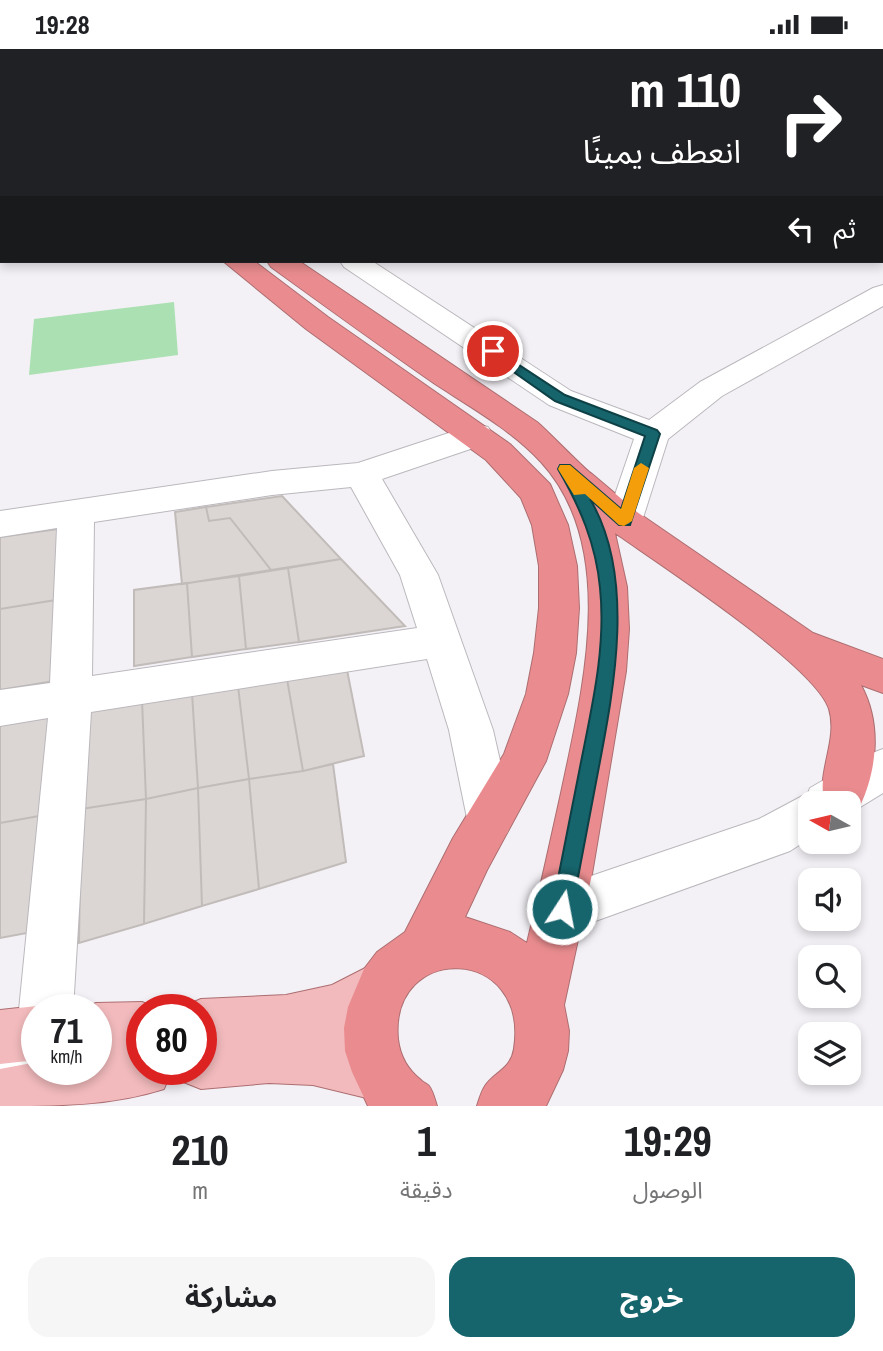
<!DOCTYPE html>
<html lang="ar">
<meta charset="utf-8">
<style>
body{margin:0;font-family:"Archivo Narrow","Noto Sans Arabic",sans-serif;background:#f6f6f6;color:#202124;direction:rtl;height:100vh;display:flex;flex-direction:column;font-size:26px;white-space:nowrap}
*{box-sizing:border-box;margin:0}
p{font-size:23px;color:#757577}
.icon{flex:none;width:38px;height:38px;fill:none;stroke:currentColor;stroke-width:2;stroke-linecap:round;stroke-linejoin:round}
.map{position:relative;height:1057px;overflow:hidden;direction:ltr}
.drawer{display:flex;flex-direction:column;background:#fff;flex:1}
.drawer>*{flex:none}
.hud{position:absolute;left:0px;top:0px;width:884px;height:214px;box-shadow:0 4px 10px #0003;direction:rtl;background:#202124;color:#fff;overflow:hidden}
.needle{width:46px;rotate:278deg}
.fabs{position:absolute;left:798px;top:742px;display:grid;gap:14px}
.fabs a{display:grid;place-items:center;width:63px;height:63px;border-radius:14px;background:#fff;box-shadow:0 4px 10px #0003;font-size:35px}
.speed{position:absolute;left:21px;top:945px;display:flex;gap:14px;font-size:35px;font-weight:700;text-align:center}
.speed>*{display:grid;place-content:center;width:91px;height:91px;border-radius:50%;background:#fff;box-shadow:0 4px 10px #0003;line-height:1}
.speed small{font-size:18px;font-weight:400}
.speed .limit{border:10px solid #d22;background:#fff;color:#111}
.pin{position:absolute;display:grid;place-items:center;width:60px;height:60px;color:#fff;margin:-30px;border:4px solid #fff;border-radius:50%;box-shadow:0 2px 7px #0007}
.me{position:absolute;width:77px;margin:-38px;rotate:11deg;stroke-linejoin:round;filter:drop-shadow(0 0 5px #0008)}
.turn{display:flex;align-items:center;gap:24px;height:147px;padding:0 28px;font-size:32px}
.turn .icon{width:91px;height:91px;stroke-width:2.5}
.turn b{display:block;font-size:49px;line-height:60px}
.then{display:flex;align-items:center;height:66px;padding:0 28px;background:#0003;gap:14px;font-size:26px}
.eta{display:flex;justify-content:space-evenly;align-items:center;height:119px;text-align:center}
.eta b{font-size:42px;font-weight:700;line-height:49px}
.action{display:flex;gap:14px;margin-top:auto;padding:14px 28px}
.action a{flex:1;height:80px;border-radius:21px;background:#16646c;color:#fff;font-size:28px;font-weight:700;line-height:80px;text-align:center}
.action a+a{background:#f6f6f6;color:#202124}
.status{display:flex;justify-content:space-between;align-items:center;height:49px;padding:0 35px;background:#fff;direction:ltr}
.status svg{height:19px;fill:currentColor}
.map>svg:first-child{display:block}
</style>
<div class="status"><b>19:28</b><svg viewBox="0 0 49 12"><path d="M0 12V9h3v3zM5 12V6h3v6zM10 12V3h3v9zM15 12V0h3v12zM26 1h20v11H26zM47 4h2v5h-2z"/></svg></div>
<div class="map">
<svg width="883" height="1057" viewBox="0 0 883 1057">
<rect width="100%" height="100%" fill="#f4f1f6"/>
<!-- green -->
<path fill="#abe1b2" d="M174,253L178,306L29,326L34,270Z"/>
<!-- building -->
<path fill="#dbd6d3" stroke="#c1bcb9" stroke-width="2" d="M282,447L341,510L271,521L230,469L209,472L206,458Z
M206,458L209,472L230,469L271,521L182,535L175,463Z
M58,480L56,551L0,560V488Z
M341,510L405,577L299,593L288,519Z
M288,519L299,593L246,600L239,527Z
M239,527L246,600L192,608L187,534Z
M187,534L192,608L134,617V541Z
M56,551L54,632L0,641V560Z
M347,621L364,707L303,722L287,630Z
M287,630L303,722L249,730L238,637Z
M238,637L249,730L198,739L192,644Z
M192,644L198,739L146,750L142,651Z
M142,651L146,750L81,760L91,659Z
M49,667L39,767L0,774V675Z
M333,715L346,813L259,840L249,730L303,722Z
M249,730L259,840L202,857L198,739Z
M198,739L202,857L144,875L146,750Z
M146,750L144,875L79,894L81,760Z
M39,767L27,884L0,889V774Z"/>
<g fill="none" stroke-linecap="round" stroke-linejoin="round">
<!-- minor casing -->
<g stroke="#bbb8bd" stroke-width="2">
<path id="minor" d="M275,0H299L300,2H276Z
M829,0H849L850,2H830Z
M882,51L883,52V67L882,66Z
M0,91H2V105H0Z
M340,212H372L571,342L649,371L700,333L873,239L883,236V257L722,347L668,390L642,472L637,481L624,485L611,481L606,472L634,390L549,356L344,218Z
M476,375L488,378L493,386L488,394L382,430L438,526L493,681L513,769L507,784L490,790L473,784L467,769L449,681L427,610L91,663L73,961H37V1020H48L20,1052L0,1057V991L23,970L19,961L48,669L0,677V641L50,634L57,479L0,488V462L272,422L358,414ZM351,438L400,526L417,579L92,627L94,473L272,446Z
M883,700V744L849,765V754H810V789L790,802L562,884L544,877L537,860L544,843L759,770L808,744L810,739L867,706Z"/>
</g>
<!-- major casing -->
<g stroke="#ac6e71" stroke-width="2">
<path id="major" d="M381,911L400,918L407,937L400,956L345,986L399,1004L407,1024L399,1044L379,1052L313,1036L269,1034L201,1040L181,1032L177,1020H201V961H181L182,958L201,950L286,946L332,936Z
M142,953L161,961H142V1020H172L164,1040C111,1057 56,1057 0,1057V1020L37,1013V1020H96V961H80L96,954Z
M37,957L46,961H37V1011L0,1015V961Z"/>
</g>
<!-- highway casing -->
<g stroke="#ac6e71" stroke-width="2">
<path id="highway" d="M0,31H2V44H0Z
M223,212H254L328,268L510,395L550,435L568,476L577,517L579,559L576,604L568,645L546,712L487,821L465,868L510,883L527,894C539,844 550,794 561,744C582,644 620,499 541,413C511,381 472,359 435,335C380,297 325,257 271,218L267,212H299L537,373C548,382 587,423 592,425L637,463L813,584L883,610V644L861,636C881,673 878,719 860,757L849,762V754H826C814,728 839,692 829,660C816,617 659,515 615,484L627,538L629,580L626,622L592,825L564,956L569,982L568,1002L563,1021L546,1057H477C479,1051 481,1043 485,1037C494,1023 511,1020 514,1000C530,895 389,893 398,990C400,1007 407,1020 421,1031C421,1032 429,1036 429,1037C433,1042 435,1051 437,1057H368L352,1023L345,1002L344,979L348,958L364,920L377,903L405,883L453,789L504,705L526,645L534,604L539,559V517L532,476L521,449L486,411L306,280Z"/>
</g>
<!-- minor -->
<use href="#minor" fill="#fff" fill-rule="evenodd"/>
<!-- major -->
<use href="#major" fill="#f2babc" fill-rule="evenodd"/>
<!-- highway -->
<use href="#highway" fill="#ea8c8f" fill-rule="evenodd"/>
</g>
<!-- route -->
<path fill="#16646c" stroke="#0e4146" stroke-width="2" d="M493,299L565,346L657,381L660,385L630,476H619L590,450C637,529 613,644 597,728C589,772 580,816 572,860L569,867L562,870L555,867L552,860C562,809 572,759 582,708C593,653 606,596 600,539C596,495 580,458 558,420L560,416H570L621,460L645,387L555,352L488,305L486,302Z"/>
<!-- slow -->
<path fill="#f59e0b" d="M641,414L649,419L632,472L624,477L619,476L585,445L574,446L558,420L560,416H570L621,460L634,419Z"/>
</svg>
<div class="fabs">
<a><svg class="needle" viewBox="-14 -14 28 28"><path d="M0-13l5 13h-10z" fill="#e53935"/><path d="M0 13l5-13h-10z" fill="#757577"/></svg></a>
<a><svg class="icon" aria-label="sound" viewBox="0 0 24 24"><path d="M4 9h4l5-4v14l-5-4H4zM17 9q2 3 0 6"/></svg></a>
<a><svg class="icon" aria-label="search" viewBox="0 0 24 24"><circle cx="10" cy="10" r="6"/><path d="M15 15l6 6"/></svg></a>
<a><svg class="icon" aria-label="layers" viewBox="0 0 24 24"><path d="M12 4l9 5-9 5-9-5zM3 14l9 5 9-5"/></svg></a>
</div>
<div class="speed"><div>71<small>km/h</small></div><div class="limit">80</div></div>
<div class="pin" style="left:493px;top:302px;background:#d93025"><svg class="icon" aria-label="arrive" viewBox="0 0 24 24"><path d="M6 21V4h12l-3 4 3 4H6"/></svg></div>
<svg class="me" style="left:562px;top:860px" viewBox="-20 -20 40 40"><circle r="17" fill="#16646c" stroke="#fff" stroke-width="3"/><path d="M0-11L8 9 0 5-8 9z" fill="#fff"/></svg>
<div class="hud">
<div class="turn"><svg class="icon" aria-label="right" viewBox="0 0 24 24"><path d="M7 20v-9h11M14 6l5 5-5 5"/></svg><div><b>110 m</b>انعطف يمينًا</div></div>
<div class="then">ثم<svg class="icon" aria-label="left" viewBox="0 0 24 24"><path d="M17 20v-9H6M10 6l-5 5 5 5"/></svg></div>
</div>
</div>
<section class="drawer">
<div class="eta">
<div><b>19:29</b><p>الوصول</p></div>
<div><b>1</b><p>دقيقة</p></div>
<div><b>210</b><p>m</p></div>
</div>
<div class="action"><a>خروج</a><a>مشاركة</a></div>
</section>
